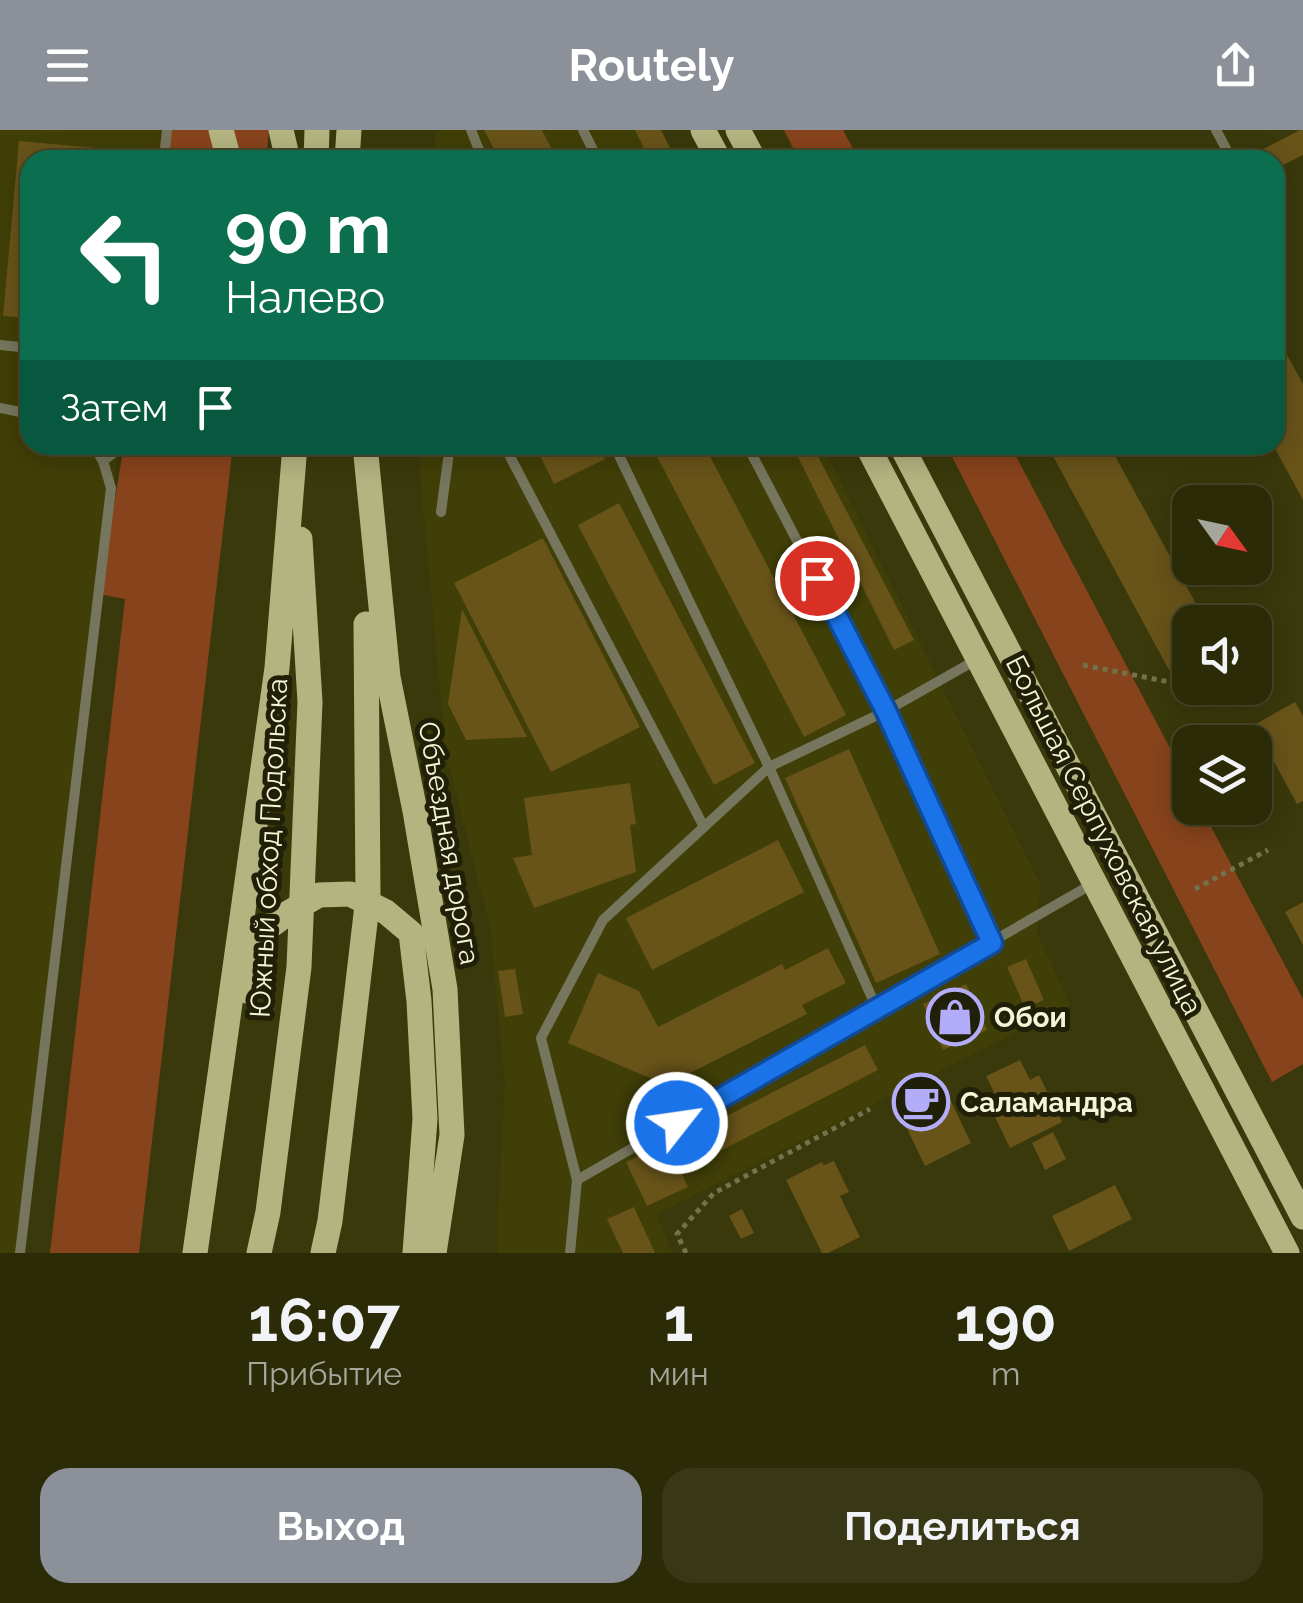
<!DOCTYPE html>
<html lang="ru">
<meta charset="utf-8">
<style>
body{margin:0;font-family:Raleway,sans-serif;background:#383716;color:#f1f3f6;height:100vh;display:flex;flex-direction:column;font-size:38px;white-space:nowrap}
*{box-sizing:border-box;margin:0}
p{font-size:32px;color:#a6a79c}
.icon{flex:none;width:55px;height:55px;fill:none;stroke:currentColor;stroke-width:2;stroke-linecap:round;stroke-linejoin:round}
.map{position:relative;height:1123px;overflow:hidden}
.side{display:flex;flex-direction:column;background:#2c2b08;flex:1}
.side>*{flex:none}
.banner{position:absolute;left:20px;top:20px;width:1265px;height:305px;border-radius:30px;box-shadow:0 5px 25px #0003,0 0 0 2px #484729;background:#0b6e4f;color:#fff;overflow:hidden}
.needle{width:65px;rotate:123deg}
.controls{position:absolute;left:1172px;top:355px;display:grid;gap:20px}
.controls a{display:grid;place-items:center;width:100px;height:100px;border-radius:20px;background:#2c2b08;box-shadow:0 5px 25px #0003,0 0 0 2px #484729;font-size:50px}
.pin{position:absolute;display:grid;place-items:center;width:85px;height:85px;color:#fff;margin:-42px;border:5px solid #fff;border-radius:50%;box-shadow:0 2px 10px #0007}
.me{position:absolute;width:110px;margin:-55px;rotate:60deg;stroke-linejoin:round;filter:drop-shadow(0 0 8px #0008)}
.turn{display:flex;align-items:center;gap:35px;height:210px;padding:0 40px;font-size:45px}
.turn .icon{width:130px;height:130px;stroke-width:2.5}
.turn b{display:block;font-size:70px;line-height:85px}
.then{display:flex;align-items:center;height:95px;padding:0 40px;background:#0003;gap:20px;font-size:38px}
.eta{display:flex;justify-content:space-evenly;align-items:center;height:170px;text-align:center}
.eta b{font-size:60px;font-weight:700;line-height:70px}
.primary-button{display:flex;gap:20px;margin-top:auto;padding:20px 40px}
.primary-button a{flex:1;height:115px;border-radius:30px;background:#8c9099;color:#fff;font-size:40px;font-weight:700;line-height:115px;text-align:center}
.primary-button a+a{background:#383716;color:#f1f3f6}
header{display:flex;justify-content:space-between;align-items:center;height:130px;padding:0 40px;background:#8c9099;color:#fff;font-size:45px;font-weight:700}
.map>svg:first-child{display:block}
</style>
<header><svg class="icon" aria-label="menu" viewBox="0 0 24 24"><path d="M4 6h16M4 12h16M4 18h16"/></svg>Routely<svg class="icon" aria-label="share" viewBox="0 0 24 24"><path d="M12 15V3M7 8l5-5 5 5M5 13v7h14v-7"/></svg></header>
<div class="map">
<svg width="1303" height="1123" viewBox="0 0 1303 1123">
<rect width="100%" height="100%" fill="#3a390b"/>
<!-- built -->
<path fill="#403f07" d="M0,0H161L157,30H30V315H119L99,464L24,1123H0Z
M437,0H661L677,30H431Z
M420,315H822L1040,754L1037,803L1070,875L656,1084L673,1123H498V1079L505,953L490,797L446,624L420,345Z"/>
<!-- green -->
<path fill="#87431c" d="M162,0H269L266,30H158Z
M784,0H843L859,30H799Z
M124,315H233L139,1123H50L125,469L99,464Z
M946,315H1010L1190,656V678H1201L1303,869V934L1272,952Z"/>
<!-- building -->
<path fill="#685319" d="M484,0H542L557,30H500Z
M635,0H661L676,30H650Z
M1300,0H1303V25L1275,39V30H1255L1252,25Z
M19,11L151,23L150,30H30V188L3,186Z
M1275,203L1303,254V370L1273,315H1275Z
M535,315H598L605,329L554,354Z
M651,315H704L846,585L804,607Z
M792,315H812L914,510L894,520Z
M1047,315H1109L1206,492H1190V528L1169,540Z
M619,373L755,633L714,655L578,395Z
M543,408L640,597L551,642L454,453Z
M462,479L527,607L466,610L448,574Z
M1295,572L1303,586V671L1297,674L1254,595Z
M849,619L940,824L876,853L785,648Z
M630,653L636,694L630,695L636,742L534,778L513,728L532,725L524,668Z
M778,710L804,762L652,840L626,788Z
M1303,772V815L1285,782Z
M828,818L846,853L802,875L807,884L666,955L568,913L598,843L639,861L658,897L782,834L785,840Z
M1026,829L1044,870L1025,878L1007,837Z
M515,839L523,884L505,887L498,841Z
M966,854L987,900L943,920L923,874Z
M865,915L878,940L722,1020L709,995Z
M1020,930L1030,950L1039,945L1062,992L1010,1018L987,971L996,966L986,946Z
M944,957L971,1013L925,1036L898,980Z
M1053,1002L1066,1029L1045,1040L1032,1013Z
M667,1012L688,1057L647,1076L626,1032Z
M834,1031L849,1062L840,1066L860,1107L828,1123H822L786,1050L822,1032L824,1035Z
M1115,1055L1132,1089L1069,1121L1052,1086Z
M634,1077L655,1123H623L607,1089Z
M742,1079L754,1103L741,1109L729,1086Z"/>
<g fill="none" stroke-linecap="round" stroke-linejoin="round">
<!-- path -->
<path stroke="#737249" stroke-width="5" stroke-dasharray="5 5" stroke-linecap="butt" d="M1083,535L1190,556
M1196,558H1197
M1195,759L1268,720
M686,1123L677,1104L714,1063L870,979"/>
<!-- service -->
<path stroke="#76765e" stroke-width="10" d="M471,0L483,30
M583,0L598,30
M1216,0L1232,30
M164,30L167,0
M1275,120L1280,130
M0,215L30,218
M0,278L30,284
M504,315L704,697
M614,315L769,637L877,879
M747,315L886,581L992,813
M103,331L124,315
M441,382L450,315
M577,1050L541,908L603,790L769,637L886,581L976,530
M20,1123L111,358L103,331L93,315
M570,1123L577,1050L1094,753"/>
<!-- primary -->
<path stroke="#b4b481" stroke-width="25" d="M221,0L229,30
M281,0L288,30
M703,0L719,30
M738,0L754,30
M316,30L317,0
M347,30L349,0
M365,315L388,547L415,681L445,859L452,1005L434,1123
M867,315L1287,1123
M901,315L1303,1087
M247,861L261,803L288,783L319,765L350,764L386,782L411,803L419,871L425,989L415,1123
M195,1123L277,538L295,315
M259,1123L268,1082L299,837L310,572L300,409
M323,1123L330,1091L368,767L366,494"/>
</g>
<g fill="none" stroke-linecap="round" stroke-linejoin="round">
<!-- route casing -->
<g stroke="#114b97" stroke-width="25">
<path id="route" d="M677,993L992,813L886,581L817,448"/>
</g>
<!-- route -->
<use href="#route" stroke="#1a73e8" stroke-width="18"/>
</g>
<!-- icons -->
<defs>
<g id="shop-ring" transform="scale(2.875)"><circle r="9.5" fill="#201f07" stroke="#b3acf9" stroke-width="1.5"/><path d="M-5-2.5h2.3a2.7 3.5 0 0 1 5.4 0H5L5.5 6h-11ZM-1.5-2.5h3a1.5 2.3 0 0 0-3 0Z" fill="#b3acf9"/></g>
<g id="cafe-ring" transform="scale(2.875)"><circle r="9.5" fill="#201f07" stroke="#b3acf9" stroke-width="1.5"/><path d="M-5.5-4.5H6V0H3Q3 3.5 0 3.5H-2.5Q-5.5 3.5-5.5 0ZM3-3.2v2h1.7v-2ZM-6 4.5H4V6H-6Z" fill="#b3acf9"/></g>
</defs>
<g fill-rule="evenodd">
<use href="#shop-ring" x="955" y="887"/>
<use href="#cafe-ring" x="921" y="972"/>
</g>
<g text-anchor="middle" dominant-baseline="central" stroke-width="10" stroke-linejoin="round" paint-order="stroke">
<!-- street labels -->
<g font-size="28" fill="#f4f4d6" stroke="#201f07">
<text transform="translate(1104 705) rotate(63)">Большая Серпуховская улица</text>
<text transform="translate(449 713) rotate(80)">Объездная дорога</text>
<text transform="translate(269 718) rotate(-87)">Южный обход Подольска</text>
</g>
<!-- poi labels -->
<g font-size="28" font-weight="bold" fill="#f4f4d6" stroke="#201f07" text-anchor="start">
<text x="994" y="887">Обои</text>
<text x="960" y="972">Саламандра</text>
</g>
</g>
</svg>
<div class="controls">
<a><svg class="needle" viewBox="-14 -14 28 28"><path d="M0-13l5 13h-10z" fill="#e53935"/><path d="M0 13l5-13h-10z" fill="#a6a79c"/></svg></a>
<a><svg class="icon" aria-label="sound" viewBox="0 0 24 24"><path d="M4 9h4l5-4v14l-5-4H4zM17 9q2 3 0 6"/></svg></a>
<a><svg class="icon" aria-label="layers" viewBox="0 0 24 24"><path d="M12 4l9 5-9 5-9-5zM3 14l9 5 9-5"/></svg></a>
</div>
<div class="pin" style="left:817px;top:448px;background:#d93025"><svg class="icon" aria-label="arrive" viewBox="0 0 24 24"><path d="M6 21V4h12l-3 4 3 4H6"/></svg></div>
<svg class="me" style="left:677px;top:993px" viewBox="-20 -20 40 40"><circle r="17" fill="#1a73e8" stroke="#fff" stroke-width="3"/><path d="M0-11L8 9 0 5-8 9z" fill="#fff"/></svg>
<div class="banner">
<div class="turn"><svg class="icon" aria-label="left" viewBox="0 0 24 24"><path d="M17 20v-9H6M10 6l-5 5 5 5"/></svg><div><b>90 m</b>Налево</div></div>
<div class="then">Затем<svg class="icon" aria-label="arrive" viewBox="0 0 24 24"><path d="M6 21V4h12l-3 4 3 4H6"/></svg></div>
</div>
</div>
<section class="side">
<div class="eta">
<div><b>16:07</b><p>Прибытие</p></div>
<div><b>1</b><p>мин</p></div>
<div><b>190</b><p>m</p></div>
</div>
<div class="primary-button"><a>Выход</a><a>Поделиться</a></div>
</section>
